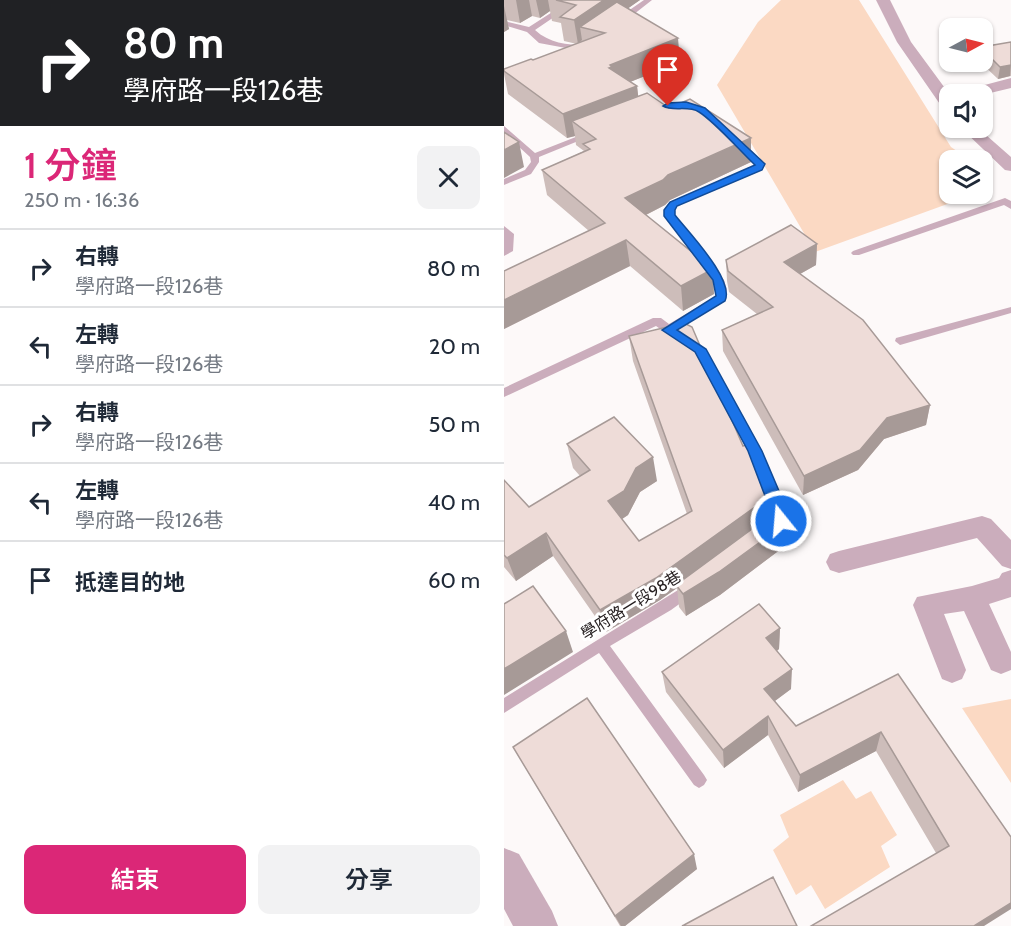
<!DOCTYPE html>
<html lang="zh-TW">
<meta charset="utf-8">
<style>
body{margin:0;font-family:Cabin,"Noto Sans TC",sans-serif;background:#f2f2f3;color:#1f2937;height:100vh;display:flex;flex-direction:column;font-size:22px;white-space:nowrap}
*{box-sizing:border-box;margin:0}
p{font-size:20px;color:#747a83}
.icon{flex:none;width:33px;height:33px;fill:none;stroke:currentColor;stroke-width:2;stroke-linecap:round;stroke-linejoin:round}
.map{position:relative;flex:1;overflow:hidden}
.details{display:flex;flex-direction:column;background:#fff;width:504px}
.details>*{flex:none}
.guide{background:#202124;color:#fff;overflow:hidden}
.needle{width:39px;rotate:83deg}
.buttons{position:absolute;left:435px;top:18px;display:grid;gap:12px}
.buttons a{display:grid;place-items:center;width:54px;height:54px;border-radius:12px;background:#fff;box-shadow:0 2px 4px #0004;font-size:30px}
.pin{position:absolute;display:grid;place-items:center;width:51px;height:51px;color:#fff;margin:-62px -26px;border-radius:50% 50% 50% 0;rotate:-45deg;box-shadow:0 0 6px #0007}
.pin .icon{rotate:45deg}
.me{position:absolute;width:66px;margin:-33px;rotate:343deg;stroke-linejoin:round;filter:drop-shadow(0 0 4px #0008)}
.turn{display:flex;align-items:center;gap:21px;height:126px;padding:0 24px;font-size:27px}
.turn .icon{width:78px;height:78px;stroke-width:2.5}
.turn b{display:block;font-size:42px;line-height:51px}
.round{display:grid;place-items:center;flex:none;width:63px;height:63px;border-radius:12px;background:#f2f2f3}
.overview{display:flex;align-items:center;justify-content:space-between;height:102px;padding:0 24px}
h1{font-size:36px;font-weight:600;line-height:45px;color:#db2777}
.button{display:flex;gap:12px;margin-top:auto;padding:12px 24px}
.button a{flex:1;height:69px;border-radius:12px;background:#db2777;color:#fff;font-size:24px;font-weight:600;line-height:69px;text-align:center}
.button a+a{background:#f2f2f3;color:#1f2937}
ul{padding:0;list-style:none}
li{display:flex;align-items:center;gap:18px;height:78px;padding:0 24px;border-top:2px solid #e0e1e3}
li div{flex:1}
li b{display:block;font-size:22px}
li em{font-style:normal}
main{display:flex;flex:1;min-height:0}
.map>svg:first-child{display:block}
</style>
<main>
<section class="details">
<div class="guide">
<div class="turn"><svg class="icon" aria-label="right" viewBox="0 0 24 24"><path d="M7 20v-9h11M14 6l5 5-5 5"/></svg><div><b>80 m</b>學府路一段126巷</div></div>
</div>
<div class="overview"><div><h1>1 分鐘</h1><p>250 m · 16:36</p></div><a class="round"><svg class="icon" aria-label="close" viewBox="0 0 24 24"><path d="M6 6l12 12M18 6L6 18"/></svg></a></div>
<ul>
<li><svg class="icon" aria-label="right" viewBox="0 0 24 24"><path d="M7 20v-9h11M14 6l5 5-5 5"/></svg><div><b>右轉</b><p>學府路一段126巷</p></div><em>80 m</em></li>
<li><svg class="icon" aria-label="left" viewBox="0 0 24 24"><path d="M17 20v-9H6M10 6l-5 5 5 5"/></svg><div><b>左轉</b><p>學府路一段126巷</p></div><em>20 m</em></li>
<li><svg class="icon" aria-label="right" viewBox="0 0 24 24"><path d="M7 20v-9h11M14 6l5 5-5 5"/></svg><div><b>右轉</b><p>學府路一段126巷</p></div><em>50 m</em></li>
<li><svg class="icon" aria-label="left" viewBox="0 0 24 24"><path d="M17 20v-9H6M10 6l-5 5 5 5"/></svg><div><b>左轉</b><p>學府路一段126巷</p></div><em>40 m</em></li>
<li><svg class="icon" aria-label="arrive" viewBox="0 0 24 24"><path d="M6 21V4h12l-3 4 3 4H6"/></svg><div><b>抵達目的地</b></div><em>60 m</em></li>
</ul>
<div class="button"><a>結束</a><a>分享</a></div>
</section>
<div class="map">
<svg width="507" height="926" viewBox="0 0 507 926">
<rect width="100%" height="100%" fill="#fdf9f9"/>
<!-- green -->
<path fill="#fbd9c3" d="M277,0H355L447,147L466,160H446V194H471L311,252L213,85L254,22Z
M507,699V783L458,708Z
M339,780L352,799L367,791L393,835L377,846L386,867L321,909L307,885L292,895L269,850L285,837L276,815Z"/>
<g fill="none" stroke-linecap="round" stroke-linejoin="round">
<!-- service -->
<path fill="#cbadbc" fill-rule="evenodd" d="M67,0H75L31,30C45,43 63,45 81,45L82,47L78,51L35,43L23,32L0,25V21L25,27Z
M140,0H148L120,22H114V18Z
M0,126L31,153L82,133L89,135L35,157V162L27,174L0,185V179L21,170L27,162L26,157L0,133Z
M233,142H239L259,162L260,164L258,170L173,206L170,210L171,216L220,280L223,290L221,300L173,330L178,335L177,338H169L152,326L0,397V388L149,318H157L165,324L212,296L213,290L210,281L163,218L160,210L167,202L251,167L252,164L233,146Z
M501,198L507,201V209L500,205L355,255H349L347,253L349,251Z
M0,226L10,234L9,251L0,256Z
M507,307V313L396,345L391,341L392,338Z
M196,345L201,349C232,405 264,460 283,521C279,529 267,538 258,535L257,531L258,527L270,519C252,459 221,404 191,349Z
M187,582L192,584L194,588L192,592L167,610L106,646L200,775L203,780L200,785L195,788L190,785L95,653L0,713V698Z"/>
<!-- minor -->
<path fill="#cbadbc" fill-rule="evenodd" d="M372,0H386L407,42L446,95V112L440,110L393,42Z
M507,78V88L478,95L456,94L458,91Z
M457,128H474L507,157V171L501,170Z
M478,516L487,519L507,540V569L498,566L473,538L335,573L326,570L322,562L326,554L335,551Z
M507,570V597L485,604L507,652V670L497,674L487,670L460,611L440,614L462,670L458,679L448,683L438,679L409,605L413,597L468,586L495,578L498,573Z"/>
<!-- tertiary -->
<path fill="#cbadbc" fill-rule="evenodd" d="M0,848L15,854L48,911L54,926H9L0,909Z"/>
</g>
<!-- wall -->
<path fill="#cdbdba" d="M0,0H136L124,8L176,62L126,82L133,86L134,96L247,162L166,200L161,205L142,215L210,294L179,311L126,266L0,329V271L85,231L43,195L38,170L80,151L72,145L71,136L63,138L4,94L0,74V69L29,60L73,44L60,41L57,23L48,21L46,11L36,18L28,16L16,23L3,20L5,29L0,32Z
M507,42V76L494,79L476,62H478V47Z
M313,244L312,265L296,274L426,405L422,425L380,439L354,470L299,495L219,351L218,330L253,314L225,292L223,281L222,260Z
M125,336L264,517L278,526L277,549L216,595L182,616L175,607L173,588L156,600L102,632L49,556L12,581L0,567V480L25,507L76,476L69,468L63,444L153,481L136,492L124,515L118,519L135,541L183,514L129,361Z
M276,628L275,649L273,651L287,689L271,701L292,726L394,674L507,837L432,853L372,751L294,792L264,735L220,768L162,692L158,672Z
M9,747L193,869L121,926H116Z"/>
<!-- shaded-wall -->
<path fill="#a79a97" d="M12,0H25L28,16L16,23Z
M32,0H44L46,11L36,18Z
M100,0H136L92,31L76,27L78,40L74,44L70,20Z
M0,6L5,29L0,32Z
M174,38L176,62L111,88L106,65Z
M507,65L506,76L494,79L496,67Z
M133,86L136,111L68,121L71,136L63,138L59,114Z
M247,138V162L166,200L161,205L124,224L121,198L164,175Z
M15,142L20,167L0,178V150Z
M122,240L126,266L0,329V300Z
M313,244L312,265L280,283V262Z
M209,269L210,294L179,311L177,286Z
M426,405L422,425L380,439L354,470L299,495L300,476L383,418Z
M149,457L153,481L136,492L124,515L109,525L104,501L132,468Z
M265,497L264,520L172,585L173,588L156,600L102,632L96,610Z
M278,526L277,549L216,595L182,616L179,594Z
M42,533L49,556L12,581L3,558Z
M276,628L275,649L262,659V638Z
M62,631L69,652L0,695V669Z
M288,669L287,689L260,709V689Z
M264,716V735L220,768L219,750Z
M377,732L372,751L294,792L296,775Z
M190,854L193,869L121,926H117L111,916Z
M507,903V909L480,926H470Z"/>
<!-- building -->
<path fill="#eedcd8" stroke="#a79a97" stroke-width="1.5" d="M52,0H100L70,20L56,17L72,5Z
M113,2L174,38L106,65L108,67L105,68L133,86L59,114L0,71V69L27,59L29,60L101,33L76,27Z
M507,42V65L496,67L478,49V47Z
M143,93L165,108L186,99L247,138L164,175L159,180L121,198L209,269L177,286L122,240L0,300V271L101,223L38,170L86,149L79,144L92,139L68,121Z
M0,132L15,142L0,150Z
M287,225L313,244L280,262L359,320L426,405L383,418L356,450L300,476L218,330L269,307L224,271L222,260Z
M180,323L188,327L239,446L242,445L265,497L152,578L96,610L42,533L3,558L0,555V480L25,507L86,470L63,444L110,417L149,457L132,468L120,491L104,501L135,541L188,511L125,336Z
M271,512L278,526L215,572L179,594L172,585Z
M29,586L62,631L0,669V604Z
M255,604L276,628L262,638L288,669L260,689L292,726L394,674L507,837V903L470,926H307L445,846L377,732L296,775L264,716L219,750L158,672Z
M83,698L190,854L111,916L9,747Z
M269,877L293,926H178L180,925Z"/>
<!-- route -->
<path fill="#1a73e8" stroke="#114b97" stroke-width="1.5" d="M182,102L201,108L261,164L258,170L173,206L171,210V215C185,233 231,280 221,301L173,330L202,349L258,451L278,498L284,521L282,525H272L244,451L191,352L158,330L212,296L209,280L160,216V210L166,202L251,165C236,151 211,122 195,112C184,105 169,112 159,106L164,103Z"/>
<g text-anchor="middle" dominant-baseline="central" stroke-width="6" stroke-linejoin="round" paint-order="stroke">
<!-- street labels -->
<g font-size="16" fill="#231d1e" stroke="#fff">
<text transform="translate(127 605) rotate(-32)">學府路一段98巷</text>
</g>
</g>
</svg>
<div class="buttons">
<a><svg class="needle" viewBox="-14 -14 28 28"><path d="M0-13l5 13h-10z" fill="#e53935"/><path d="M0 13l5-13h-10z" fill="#747a83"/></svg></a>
<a><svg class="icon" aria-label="sound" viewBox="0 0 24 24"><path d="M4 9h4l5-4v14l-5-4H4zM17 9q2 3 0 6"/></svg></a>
<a><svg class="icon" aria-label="layers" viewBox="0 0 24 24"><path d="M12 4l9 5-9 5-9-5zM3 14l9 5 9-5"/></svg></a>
</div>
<div class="pin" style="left:164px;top:106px;background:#d93025"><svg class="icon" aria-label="arrive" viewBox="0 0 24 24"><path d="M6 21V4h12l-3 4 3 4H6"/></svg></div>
<svg class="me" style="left:277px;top:521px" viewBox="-20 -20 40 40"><circle r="17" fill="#1a73e8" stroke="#fff" stroke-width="3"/><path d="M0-11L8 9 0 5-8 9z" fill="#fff"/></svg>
</div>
</main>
